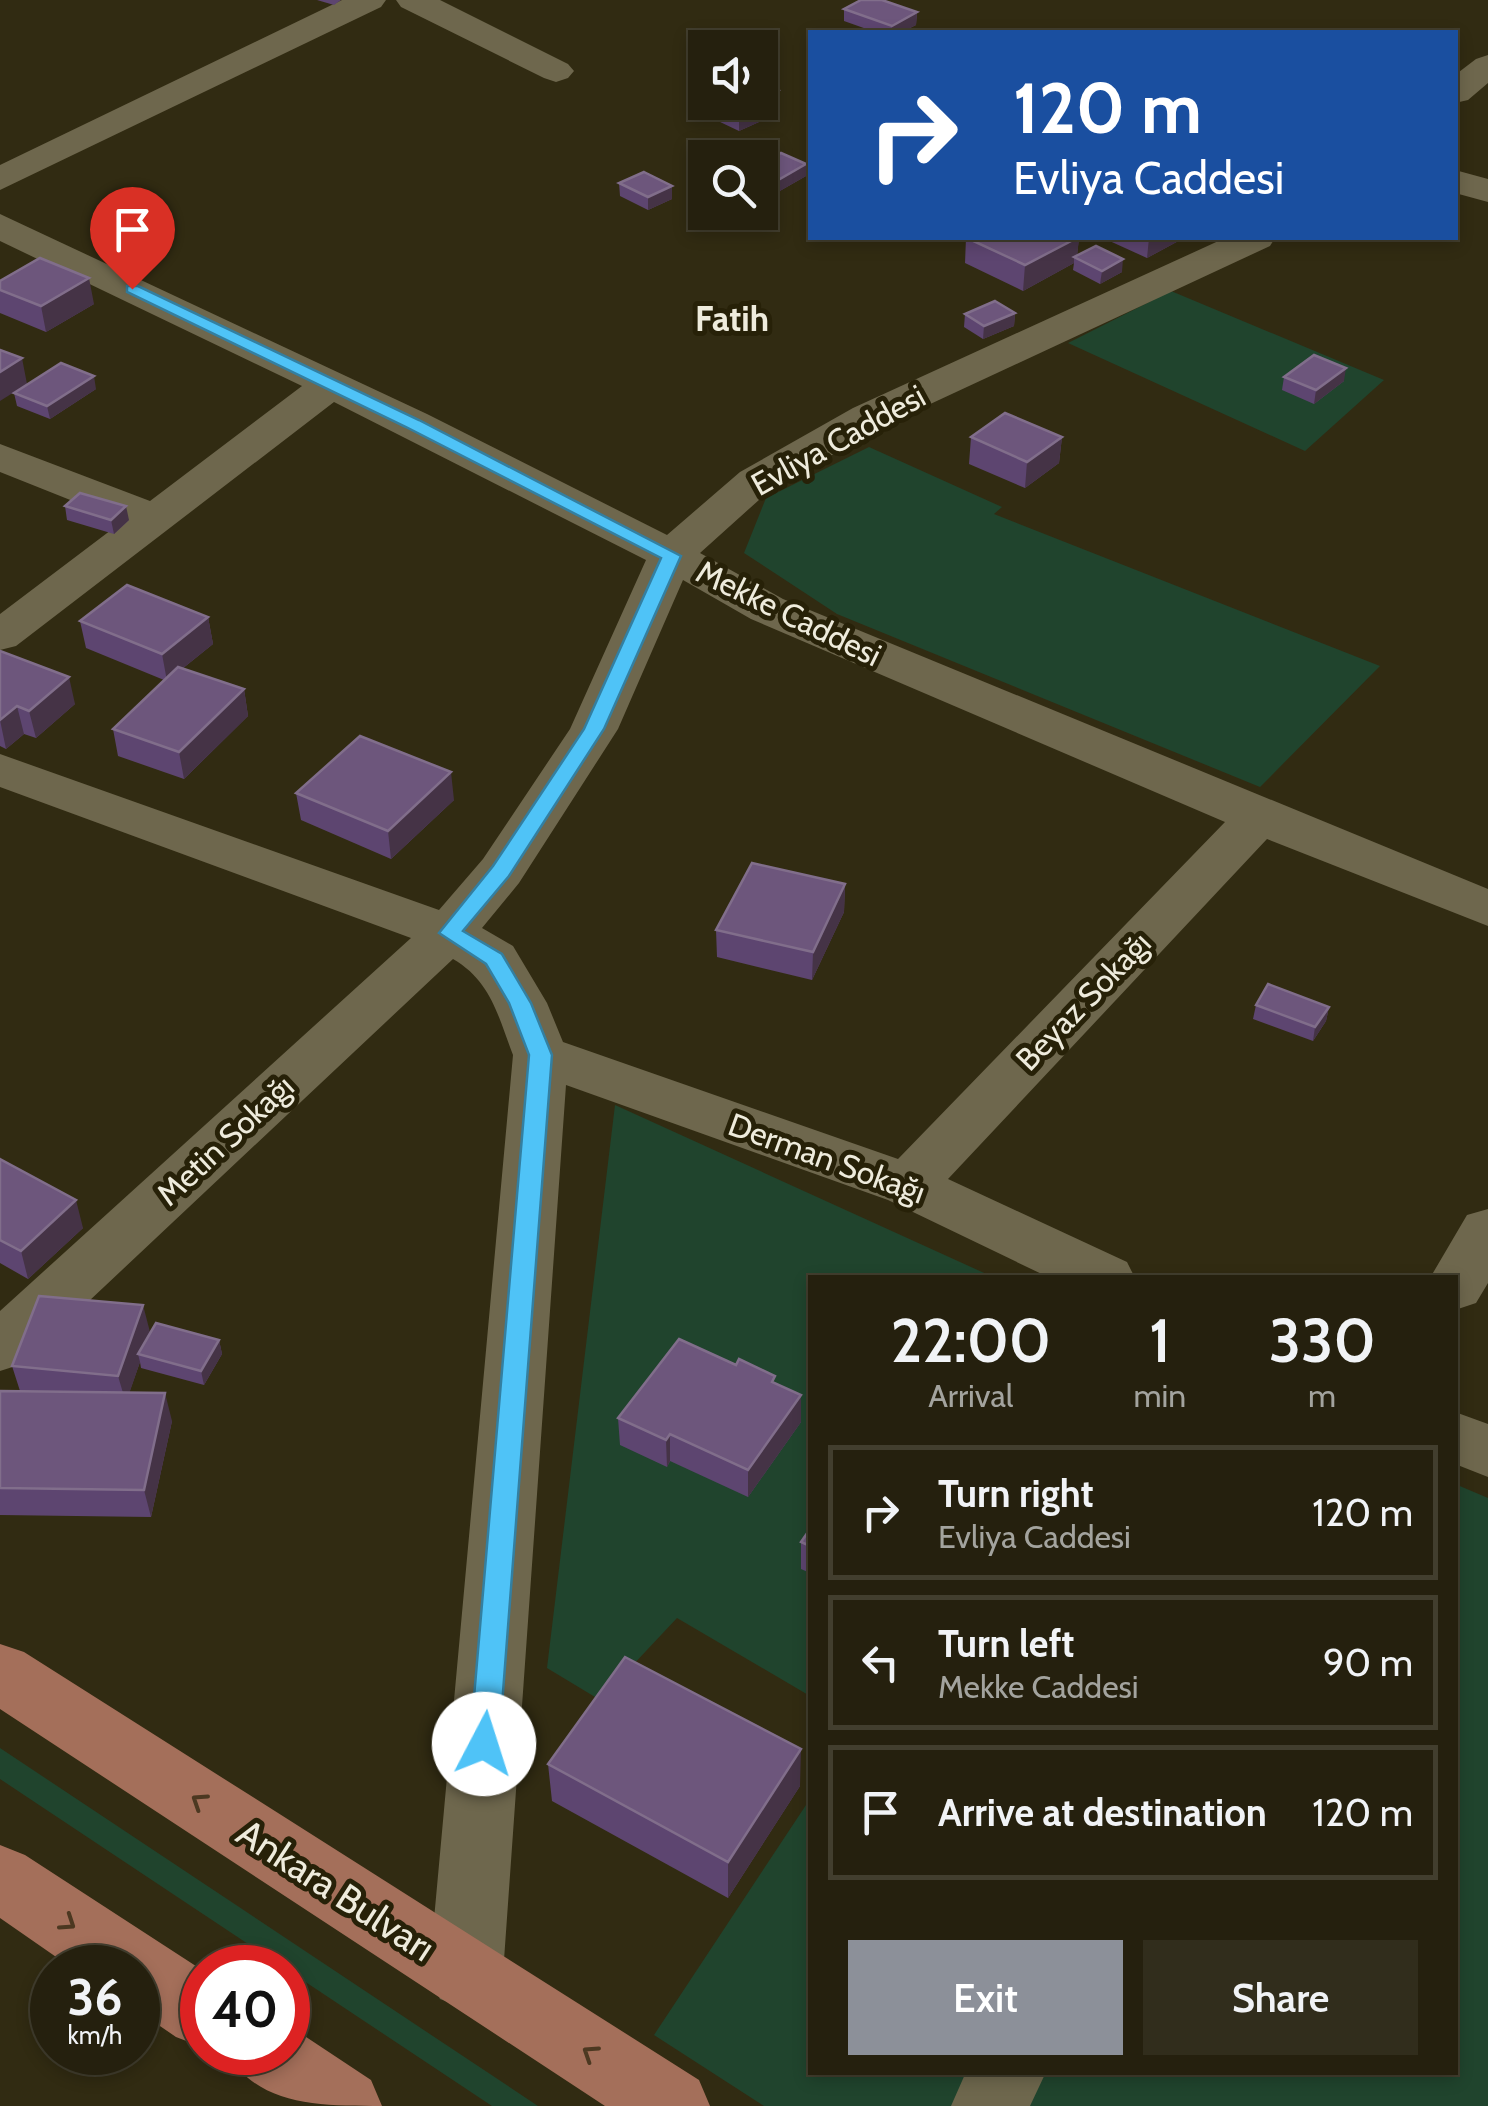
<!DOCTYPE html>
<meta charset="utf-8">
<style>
body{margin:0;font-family:Cabin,sans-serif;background:#312d1c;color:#f1f3f6;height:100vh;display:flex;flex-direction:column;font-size:38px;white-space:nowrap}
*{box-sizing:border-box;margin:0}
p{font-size:32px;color:#a3a39e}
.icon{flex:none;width:55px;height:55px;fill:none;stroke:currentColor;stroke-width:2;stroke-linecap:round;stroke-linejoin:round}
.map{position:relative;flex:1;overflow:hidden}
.side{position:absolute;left:808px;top:1275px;width:650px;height:800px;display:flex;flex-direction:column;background:#25200e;border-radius:0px;box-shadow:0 5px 15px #0003,0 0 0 2px #423e2e}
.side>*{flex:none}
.top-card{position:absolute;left:808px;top:30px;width:650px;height:210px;border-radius:0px;box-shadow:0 5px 15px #0003,0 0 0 2px #423e2e;background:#1a4fa0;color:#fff;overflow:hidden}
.tools{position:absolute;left:688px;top:30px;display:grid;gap:20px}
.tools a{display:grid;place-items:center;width:90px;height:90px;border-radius:0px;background:#25200e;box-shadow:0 5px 15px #0003,0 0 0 2px #423e2e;font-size:50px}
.speed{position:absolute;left:30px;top:1945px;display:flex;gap:20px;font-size:50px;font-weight:700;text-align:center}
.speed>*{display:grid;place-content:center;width:130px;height:130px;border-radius:50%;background:#25200e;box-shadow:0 5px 15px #0003,0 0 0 2px #423e2e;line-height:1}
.speed small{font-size:25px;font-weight:400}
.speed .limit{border:15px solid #d22;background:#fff;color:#111}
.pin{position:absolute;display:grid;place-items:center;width:85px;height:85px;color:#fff;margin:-102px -42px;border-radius:50% 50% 50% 0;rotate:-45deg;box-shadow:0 0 10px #0007}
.pin .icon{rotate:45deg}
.me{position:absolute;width:110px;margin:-55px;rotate:5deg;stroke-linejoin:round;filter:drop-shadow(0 0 8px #0008)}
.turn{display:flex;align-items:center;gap:35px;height:210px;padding:0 40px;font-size:45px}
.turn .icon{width:130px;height:130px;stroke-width:2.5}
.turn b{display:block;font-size:70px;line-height:85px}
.eta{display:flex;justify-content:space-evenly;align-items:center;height:170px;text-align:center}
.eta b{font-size:60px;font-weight:600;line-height:70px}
.button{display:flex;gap:20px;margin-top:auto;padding:20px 40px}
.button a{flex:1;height:115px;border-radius:0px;background:#8c9099;color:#fff;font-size:40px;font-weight:600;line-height:115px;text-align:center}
.button a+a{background:#312d1c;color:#f1f3f6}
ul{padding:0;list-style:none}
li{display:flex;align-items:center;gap:30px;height:135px;margin:0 20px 15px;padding:0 20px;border:5px solid #423e2e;border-radius:0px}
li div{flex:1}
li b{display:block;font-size:38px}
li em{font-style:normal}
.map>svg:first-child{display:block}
</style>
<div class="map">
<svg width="1488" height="2106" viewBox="0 0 1488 2106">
<rect width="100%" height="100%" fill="#312b12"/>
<!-- green -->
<path fill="#20442d" d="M1171,291L1384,380L1305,451L1068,343Z
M869,447L1002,507L994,514L1380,666L1260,787L837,614L744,553L766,498Z
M615,1105L993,1277L810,1278V1696L677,1618L600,1700L547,1668Z
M1455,1484L1488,1498V2106H1026L1045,2073L1455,2072Z
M0,1748L538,2106H492L0,1779Z
M810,1799V2072L974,2073L955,2106H764L654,2035Z"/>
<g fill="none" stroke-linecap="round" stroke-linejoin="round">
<!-- minor -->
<path fill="#6e674d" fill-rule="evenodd" d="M342,0H386L381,7L0,190V165Z
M396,0H440L568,64L574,71L568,78L556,82L544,78L401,7Z
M1488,55V83L1468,100L1455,103V75L1476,59Z
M1455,170L1488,179V202L1455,193Z
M0,214L427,414L667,535L740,472L853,408L1225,238H1275L1270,246L883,426L770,490L700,553L783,599L1488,889V926L1267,839L948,1179L1127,1262L1135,1278H1050L888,1200L566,1085L503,1974L492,1999L466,2009L440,1999L429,1974L513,1055C498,1016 491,981 453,959L22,1364L0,1371V1311L411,938L0,787V754L439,910L483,859L570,729L646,560L334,402L16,646L0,650V614L123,521L0,472V444L150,501L302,386L0,241ZM683,580L751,619L1225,822L898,1159L563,1042L547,1003L513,946L482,928L519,883L618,729Z
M1488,1209V1283L1476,1303L1455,1310V1278H1430L1467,1215Z
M1455,1412L1488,1424V1477L1455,1464Z
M966,2072H1046L1030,2106H951Z"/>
<!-- major -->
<path fill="#a46f5a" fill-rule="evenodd" d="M0,1644L24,1652L699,2080L710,2106H605L0,1709Z
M0,1845L25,1855L202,1970V2047L176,2037L138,2011V1968H72L0,1918Z
M288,2025L371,2080L382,2106C318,2106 257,2106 227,2052H288Z"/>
</g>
<!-- wall -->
<path fill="#5d4570" d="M317,0H341L334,5Z
M844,9L917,12L916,25L902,32H875L844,21Z
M705,83V102H760L778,90L777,114L739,131L697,111V87Z
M760,165L806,176L778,192L760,185Z
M619,183L672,199L648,210L620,196Z
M966,238H1079L1077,255L1122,272L1100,284L1073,270L1074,263L1023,291L965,263Z
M1103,238H1184L1147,258Z
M0,281L94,304L46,332L0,313Z
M1015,313L1014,326L983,339L964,327L965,314Z
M1284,377L1344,381L1314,404L1282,390Z
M96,389L50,419L17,406L14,393Z
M971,437H1062L1059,463L1025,488L969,464Z
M65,506L129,520L114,534L67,520Z
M208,617L213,644L182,669L244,689L248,716L184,779L118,756L113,729L164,680L86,648L80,621Z
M0,651L75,704L36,738L24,734L6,749L0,746Z
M296,793L454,800L391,859L301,820Z
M845,884L844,912L812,980L717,957L716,930Z
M1256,1005L1329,1007L1326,1021L1313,1041L1253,1019Z
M0,1159L83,1228L28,1279L0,1263Z
M150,1332L149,1336L219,1340L222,1354L204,1385L141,1368L140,1362L129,1393L172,1421L151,1517L0,1515V1391H20L12,1366Z
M775,1383L801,1422L748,1497L670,1461L667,1467L620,1445L618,1418Z
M810,1529V1573L801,1569V1542Z
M548,1764L800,1786L728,1898L552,1801Z"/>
<!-- shaded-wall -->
<path fill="#453346" d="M917,12L916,25L902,32H892V26Z
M778,90L777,114L739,131V107L748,102H760V97Z
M806,164V176L778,192V180Z
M672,186V199L648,210V197Z
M1077,238H1079L1077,258L1074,257V263L1023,291L1025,265Z
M1149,238H1184L1147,258Z
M1123,259L1122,272L1100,284L1102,271Z
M89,278L94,304L46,332L41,306Z
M1015,313L1014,326L983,339L984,326Z
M22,358L27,384L0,401V372Z
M1346,368L1344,381L1314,404L1316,390Z
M94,376L96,389L50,419L47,406Z
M1062,437L1059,463L1025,488L1027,462Z
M126,506L129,520L114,534L111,520Z
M208,617L213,644L167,681L162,654Z
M69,677L75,704L36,738L29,711Z
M244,689L248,716L184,779L179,752Z
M17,706L24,734L6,749L0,720Z
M451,772L454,800L391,859L388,831Z
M845,884L844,912L812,980L813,952Z
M1329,1007L1326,1021L1313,1041L1315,1027Z
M76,1200L83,1228L28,1279L21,1251Z
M143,1305L150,1332L142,1355L138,1354L140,1362L126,1403L118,1376Z
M219,1340L222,1354L204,1385L201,1371Z
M165,1393L172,1421L151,1517L144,1490Z
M801,1395V1422L748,1497V1470Z
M670,1434V1461L667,1467L666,1440Z
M801,1749L800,1786L728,1898V1862Z"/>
<!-- building -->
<path fill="#6d567c" stroke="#816e8b" stroke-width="2.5" d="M861,0H882L917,12L892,26L844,9Z
M760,81L778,90L760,97Z
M730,102H748L739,107Z
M781,153L806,164L778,180L760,172V165Z
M644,172L672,186L648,197L619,183Z
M967,238H1077L1025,265Z
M1096,246L1123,259L1102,271L1074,257Z
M40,258L89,278L41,306L0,290V281Z
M995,301L1015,313L984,326L965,314Z
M0,350L22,358L0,372Z
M1314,355L1346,368L1316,390L1284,377Z
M61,363L94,376L47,406L14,393Z
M1005,413L1062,437L1027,462L971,437Z
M80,493L126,506L111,520L65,506Z
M127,585L208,617L162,654L80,621Z
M0,651L69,677L29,711L17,706L0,720Z
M178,667L244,689L179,752L113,729Z
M360,736L451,772L388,831L296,793Z
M752,863L845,884L813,952L716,930Z
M1268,984L1329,1007L1315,1027L1256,1005Z
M0,1159L76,1200L21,1251L0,1240Z
M39,1296L143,1305L118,1376L12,1366Z
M156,1323L219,1340L201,1371L138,1354Z
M679,1339L736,1365L739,1359L775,1376L772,1382L801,1395L748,1470L670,1434L666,1440L618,1418Z
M0,1391L165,1393L144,1490L0,1488Z
M810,1529V1546L801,1542Z
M625,1657L801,1749L728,1862L548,1764Z"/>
<!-- one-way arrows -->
<defs><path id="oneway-chevron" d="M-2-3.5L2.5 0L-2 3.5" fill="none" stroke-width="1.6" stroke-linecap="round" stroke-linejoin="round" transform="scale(2.5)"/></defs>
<g stroke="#4c3821">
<use href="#oneway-chevron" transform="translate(199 1801) rotate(-147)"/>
<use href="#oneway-chevron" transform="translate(68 1923) rotate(34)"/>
<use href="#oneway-chevron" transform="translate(590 2053) rotate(-147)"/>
</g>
<!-- route -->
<path fill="#4fc3f7" stroke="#337fa1" stroke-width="2.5" d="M127,286H138L419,420L681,556L604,729L509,876L463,931L502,954L531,1003L552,1055L499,1744L495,1753L484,1757L474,1753L470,1744L529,1055L509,1003L486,964L439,933L493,866L584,729L661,558L406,427L127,292Z"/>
<g text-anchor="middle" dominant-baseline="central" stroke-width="10" stroke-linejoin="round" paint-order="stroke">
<!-- street labels -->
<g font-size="32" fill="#eeebdc" stroke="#272108">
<text transform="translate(838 440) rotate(-29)">Evliya Caddesi</text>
<text transform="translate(789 613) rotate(26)">Mekke Caddesi</text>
<text transform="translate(1083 1001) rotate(-46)">Beyaz Sokağı</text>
<text transform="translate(225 1140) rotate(-43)">Metin Sokağı</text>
<text transform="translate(827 1158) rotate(20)">Derman Sokağı</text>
</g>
<!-- far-district labels -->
<g font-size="35" font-weight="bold" fill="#eeebdc" stroke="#272108">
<text x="732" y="318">Fatih</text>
</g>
<!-- near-street labels -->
<g font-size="38" fill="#eeebdc" stroke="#272108">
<text transform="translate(336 1890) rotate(33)">Ankara Bulvarı</text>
</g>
</g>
</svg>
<div class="tools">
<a><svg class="icon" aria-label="sound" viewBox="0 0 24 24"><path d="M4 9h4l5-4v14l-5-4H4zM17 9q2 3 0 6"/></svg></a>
<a><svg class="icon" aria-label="search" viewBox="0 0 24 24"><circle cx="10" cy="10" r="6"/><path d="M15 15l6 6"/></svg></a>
</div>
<div class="speed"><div>36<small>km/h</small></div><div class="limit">40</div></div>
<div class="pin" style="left:132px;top:289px;background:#d93025"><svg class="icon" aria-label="arrive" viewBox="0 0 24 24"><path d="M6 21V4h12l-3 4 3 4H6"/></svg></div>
<svg class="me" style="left:484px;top:1744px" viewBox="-20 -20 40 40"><circle r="19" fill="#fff"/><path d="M0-13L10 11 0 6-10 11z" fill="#4fc3f7"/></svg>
<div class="top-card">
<div class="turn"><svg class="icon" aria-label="right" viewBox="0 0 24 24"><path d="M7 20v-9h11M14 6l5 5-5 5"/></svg><div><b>120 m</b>Evliya Caddesi</div></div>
</div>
<section class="side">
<div class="eta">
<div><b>22:00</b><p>Arrival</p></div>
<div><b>1</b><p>min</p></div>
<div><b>330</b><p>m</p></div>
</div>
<ul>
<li><svg class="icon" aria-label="right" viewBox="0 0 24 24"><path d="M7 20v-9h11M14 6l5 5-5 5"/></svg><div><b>Turn right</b><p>Evliya Caddesi</p></div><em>120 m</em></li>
<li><svg class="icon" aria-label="left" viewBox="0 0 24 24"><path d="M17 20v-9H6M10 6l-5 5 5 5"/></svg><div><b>Turn left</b><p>Mekke Caddesi</p></div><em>90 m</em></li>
<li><svg class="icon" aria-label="arrive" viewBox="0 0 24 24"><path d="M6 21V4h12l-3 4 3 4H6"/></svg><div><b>Arrive at destination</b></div><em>120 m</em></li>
</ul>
<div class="button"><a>Exit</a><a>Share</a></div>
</section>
</div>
